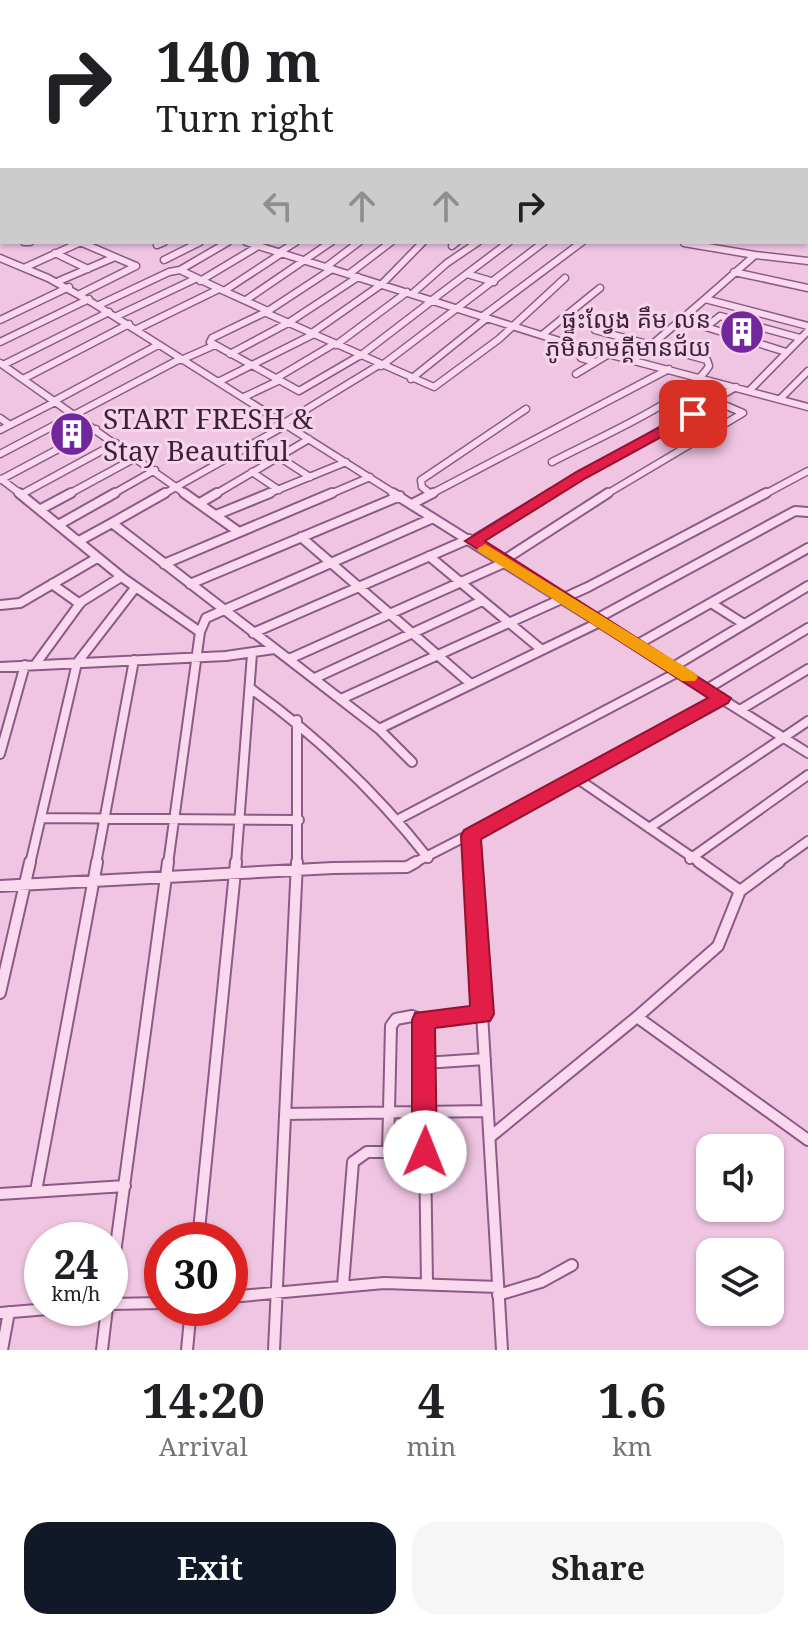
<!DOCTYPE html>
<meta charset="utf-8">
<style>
body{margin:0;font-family:"Noto Serif","Noto Sans Khmer",serif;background:#f6f6f6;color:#202124;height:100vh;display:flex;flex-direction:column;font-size:30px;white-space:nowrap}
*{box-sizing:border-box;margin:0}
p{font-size:26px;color:#757577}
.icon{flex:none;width:44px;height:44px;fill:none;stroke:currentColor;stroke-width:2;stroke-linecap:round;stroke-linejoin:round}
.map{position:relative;height:1350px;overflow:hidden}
.details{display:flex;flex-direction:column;background:#fff;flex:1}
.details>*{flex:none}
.banner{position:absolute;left:0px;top:0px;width:808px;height:244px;box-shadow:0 2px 6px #0004;background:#fff;color:#202124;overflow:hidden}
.buttons{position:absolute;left:696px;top:1134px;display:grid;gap:16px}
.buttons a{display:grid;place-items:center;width:88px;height:88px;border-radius:16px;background:#fff;box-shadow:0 2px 6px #0004;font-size:40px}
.speed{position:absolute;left:24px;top:1222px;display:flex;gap:16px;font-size:40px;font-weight:700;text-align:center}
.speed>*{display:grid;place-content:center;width:104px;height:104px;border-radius:50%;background:#fff;box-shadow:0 2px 6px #0004;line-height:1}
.speed small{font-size:20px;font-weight:400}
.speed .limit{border:12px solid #d22;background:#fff;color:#111}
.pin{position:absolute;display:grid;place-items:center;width:68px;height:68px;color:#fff;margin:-34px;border-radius:16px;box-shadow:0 4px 12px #0006}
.me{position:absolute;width:88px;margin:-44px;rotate:1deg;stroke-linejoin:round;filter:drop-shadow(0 0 6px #0008)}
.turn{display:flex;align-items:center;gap:28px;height:168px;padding:0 24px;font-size:36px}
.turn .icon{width:104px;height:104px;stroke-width:2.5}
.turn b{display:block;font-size:56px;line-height:68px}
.lanes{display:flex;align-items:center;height:76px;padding:0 24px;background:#0003;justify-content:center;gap:40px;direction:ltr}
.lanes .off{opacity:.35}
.eta{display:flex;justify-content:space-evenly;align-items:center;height:136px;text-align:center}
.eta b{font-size:48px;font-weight:700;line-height:56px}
.button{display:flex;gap:16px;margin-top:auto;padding:16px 24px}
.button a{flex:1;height:92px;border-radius:24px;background:#111827;color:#fff;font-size:32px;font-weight:700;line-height:92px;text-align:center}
.button a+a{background:#f6f6f6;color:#202124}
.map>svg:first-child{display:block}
</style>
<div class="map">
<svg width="808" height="1350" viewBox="0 0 808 1350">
<rect width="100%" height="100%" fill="#f0c5e2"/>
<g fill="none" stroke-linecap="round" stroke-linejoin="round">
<!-- minor-far3 casing -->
<g stroke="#8c5a84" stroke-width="7">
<path id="minor-far3" d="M260,0L273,2
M472,0L481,2
M671,0L683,2
M85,2L88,0
M115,2L118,0
M143,2L146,0
M167,2L170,0
M195,2L198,0
M449,2L452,0
M806,129L808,118"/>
</g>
<!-- minor-far2 casing -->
<g stroke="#8c5a84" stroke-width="9">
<path id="minor-far2" d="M24,242H30
M80,242L136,266
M246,242L566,343L808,407
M684,243L755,255
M157,245L164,242
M452,246L457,242
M280,252L296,242
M55,253L88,269
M0,258L48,278L93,303L397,495
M164,260L200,242
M26,267L81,242
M326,267L359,242
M332,269L268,311L212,338L210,342L299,391L359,356
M734,272L808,288
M349,274L391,242
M467,274L494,282
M59,281L115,257
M200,281L260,245
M224,291L180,270L228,242
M80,294L136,266
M412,294L447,263L478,242
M705,299L755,255L808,261
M246,300L331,242
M432,300L509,242
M99,305L169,272L180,270
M268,311L224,291L282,253
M264,312L434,387L499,339L565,278
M117,316L195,279
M483,316L582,242
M0,320L69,287
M137,329L219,289
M312,333L382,284L423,242
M542,335L600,288
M0,342L89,299
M336,345L407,292
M786,352L706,327L720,316L800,338
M230,354L288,323L358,277
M360,356L433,300
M581,358L595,362
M181,360L215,345
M634,360L705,299L808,326
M0,363L187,495
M3,365L109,312
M381,366L544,242
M576,374L609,354
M25,378L129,324
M275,379L334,344
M411,379L487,318
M218,382L314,334
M749,391L808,331
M244,397L278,381
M780,399L808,371
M56,400L158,345
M0,418L10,425
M284,423L379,365
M0,430L57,401
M0,454L180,359
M279,457L310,477
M552,462C589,442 690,399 709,366L707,360L595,330
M252,472L279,490
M1,479L22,495
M0,480L96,429
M22,494L116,443
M431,494L422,487L421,480L526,409
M67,495L137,457
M111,495L155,470
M162,495L286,425
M214,495L309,439
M265,495L346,462
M328,495L370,477
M429,495L669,369
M548,495L736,387
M605,495L743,413L715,401
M763,495L808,471"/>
</g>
<!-- minor-far1 casing -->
<g stroke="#8c5a84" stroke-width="12">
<path id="minor-far1" d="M19,493L123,578L200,632
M165,493L112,523L379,729L412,762
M184,493L239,532
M393,493L808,753
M200,503L217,493
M412,504L433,493
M41,509L71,493
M216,515L270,493
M60,524L115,493
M301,537L471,684
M79,541L112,523
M473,541L552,493
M429,556L542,650
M504,560L608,493
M164,564L332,493
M52,584L80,604
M190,584L400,496
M711,603L744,624
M0,605L20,603L97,558
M598,618L795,511L808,512
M253,633L469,539
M638,644L808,548
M289,659L506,562
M35,665L81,602L121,577
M0,667L226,656L274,649
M673,667L808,586
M315,678L482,601
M250,688C318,737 376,792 428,858
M707,689L808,628
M341,699L588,587L766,493
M740,710L808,669
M297,720V864
M379,729L602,621
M0,754L25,665
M578,779L702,864
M42,818L299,820
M399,819L680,671
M649,828L808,721
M471,836L473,864
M690,859L808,775
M30,864L77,663L135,588
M96,864L134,660
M168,864L200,632L206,618L433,518
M236,864L252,654
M412,864L578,779L722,698
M776,864L808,841"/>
</g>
<!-- minor casing -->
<g stroke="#8c5a84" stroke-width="14">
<path id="minor" d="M473,862L502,1350
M699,862L740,891L779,862
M0,886L333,868L407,867L416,862
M0,993L30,862
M637,1017L808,1140
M424,1063L485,1059
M285,1114L488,1111
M490,1137L637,1017L718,946L740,891
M388,1152L391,1026L396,1019L412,1016L423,1020
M36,1191L97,862
M0,1194L125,1186
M198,1240L236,862
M427,1283L423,1020L482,1014
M343,1285L353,1162L367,1152H425
M110,1290L168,862
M498,1295L541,1282L572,1265
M230,1297L384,1283L498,1287
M110,1304L162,1303
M0,1313L60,1308
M2,1350L9,1312
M102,1350L107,1308
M187,1350L191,1308
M274,1350L297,862"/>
</g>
<!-- minor-far3 -->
<use href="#minor-far3" stroke="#fad9ef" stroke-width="5"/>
<!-- minor-far2 -->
<use href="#minor-far2" stroke="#fad9ef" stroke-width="6"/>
<!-- minor-far1 -->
<use href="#minor-far1" stroke="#fad9ef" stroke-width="8"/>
<!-- minor -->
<use href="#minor" stroke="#fad9ef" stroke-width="10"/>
</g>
<!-- route -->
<path fill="#e11d48" stroke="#92132f" stroke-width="2" d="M693,409L698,411V417L586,478L485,541L731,698L728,703L481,839L494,1014L490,1021L435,1028L437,1152L434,1159L425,1163L416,1159L412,1152V1020L415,1013L470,1006L461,836L464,830L708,698L465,541L576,472Z"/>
<!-- slow -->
<path fill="#f59e0b" d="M485,544L695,673L698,677L695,681H682L479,552L477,549Z"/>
<!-- icons -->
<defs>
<g id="building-disc" transform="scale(2.3)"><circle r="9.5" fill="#72279e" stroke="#f7d5eb"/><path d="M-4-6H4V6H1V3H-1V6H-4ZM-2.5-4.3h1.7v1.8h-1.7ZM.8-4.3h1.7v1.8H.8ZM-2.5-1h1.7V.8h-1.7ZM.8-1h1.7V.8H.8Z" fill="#fff"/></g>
</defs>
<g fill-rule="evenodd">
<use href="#building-disc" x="742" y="332"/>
<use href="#building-disc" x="72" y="434"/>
</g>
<g text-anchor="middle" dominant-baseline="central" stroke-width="6" stroke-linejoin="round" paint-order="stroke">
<!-- far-poi labels -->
<g font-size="24" fill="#3c1f38" stroke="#f7d5eb" text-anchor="end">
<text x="711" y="318">ផ្ទះល្វែង គឹម លន<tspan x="711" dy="28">ភូមិសាមគ្គីមានជ័យ</tspan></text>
</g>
<!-- poi labels -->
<g font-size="28" fill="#3c1f38" stroke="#f7d5eb" text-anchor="start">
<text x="103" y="418">START FRESH &amp;<tspan x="103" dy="32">Stay Beautiful</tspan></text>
</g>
</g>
</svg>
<div class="buttons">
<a><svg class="icon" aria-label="sound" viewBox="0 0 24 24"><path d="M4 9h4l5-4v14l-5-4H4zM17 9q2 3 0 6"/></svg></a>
<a><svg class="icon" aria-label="layers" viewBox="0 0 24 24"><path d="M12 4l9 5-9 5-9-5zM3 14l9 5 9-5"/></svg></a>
</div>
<div class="speed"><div>24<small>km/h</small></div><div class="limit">30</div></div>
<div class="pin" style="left:693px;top:414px;background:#d93025"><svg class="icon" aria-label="arrive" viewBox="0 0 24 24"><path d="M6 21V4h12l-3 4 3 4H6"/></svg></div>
<svg class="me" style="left:425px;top:1152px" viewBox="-20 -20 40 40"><circle r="19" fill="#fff"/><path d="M0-13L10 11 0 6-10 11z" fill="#e11d48"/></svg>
<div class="banner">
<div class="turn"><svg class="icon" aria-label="right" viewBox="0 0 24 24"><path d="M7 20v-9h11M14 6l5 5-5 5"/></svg><div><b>140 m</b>Turn right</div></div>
<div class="lanes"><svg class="icon off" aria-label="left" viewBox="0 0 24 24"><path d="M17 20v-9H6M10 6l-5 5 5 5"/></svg><svg class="icon off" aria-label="ahead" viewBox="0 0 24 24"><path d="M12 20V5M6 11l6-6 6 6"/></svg><svg class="icon off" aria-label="ahead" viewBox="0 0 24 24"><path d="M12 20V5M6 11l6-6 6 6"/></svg><svg class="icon" aria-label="right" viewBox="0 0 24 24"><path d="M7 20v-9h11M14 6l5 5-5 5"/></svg></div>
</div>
</div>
<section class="details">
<div class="eta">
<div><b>14:20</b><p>Arrival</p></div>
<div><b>4</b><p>min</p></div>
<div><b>1.6</b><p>km</p></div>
</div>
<div class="button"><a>Exit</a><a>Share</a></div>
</section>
